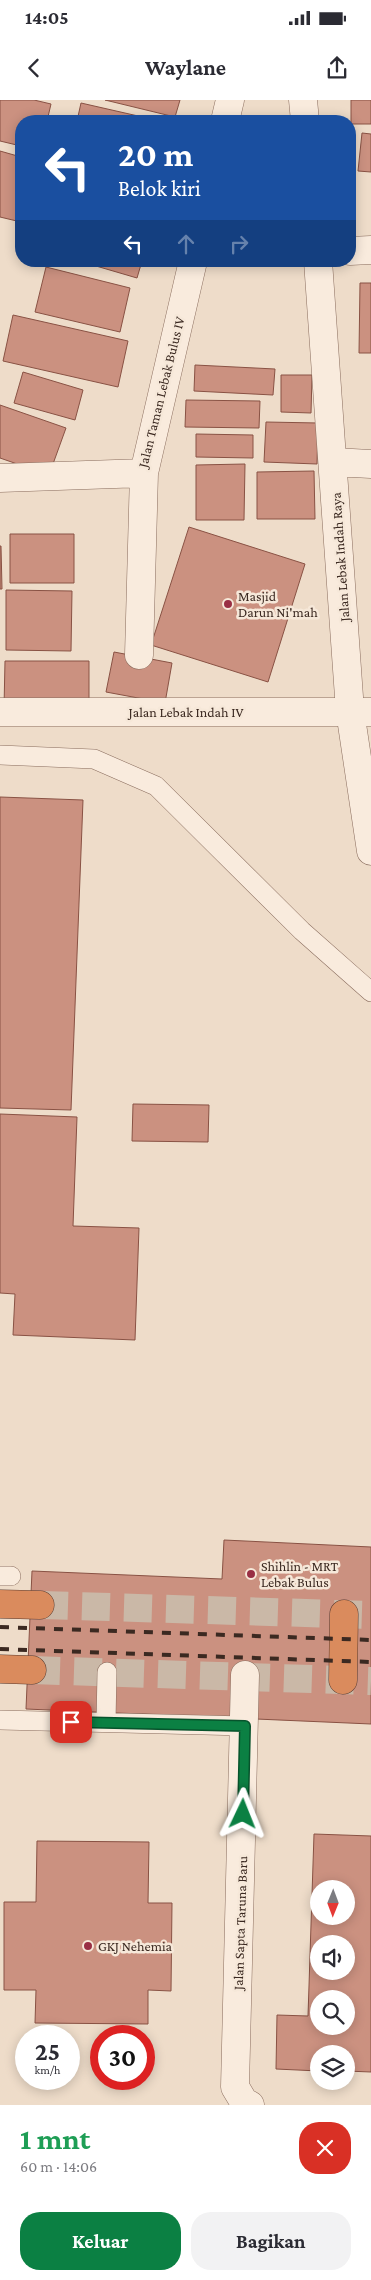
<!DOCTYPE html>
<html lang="id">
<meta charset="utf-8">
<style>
body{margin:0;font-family:"Crimson Pro",serif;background:#f2f2f3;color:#2b2b33;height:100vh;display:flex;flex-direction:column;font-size:19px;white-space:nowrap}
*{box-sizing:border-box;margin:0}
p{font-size:16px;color:#7c7c81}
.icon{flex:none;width:28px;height:28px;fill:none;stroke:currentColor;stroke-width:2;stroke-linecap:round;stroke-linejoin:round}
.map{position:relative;height:2005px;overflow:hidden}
.sheet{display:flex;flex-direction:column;background:#fff;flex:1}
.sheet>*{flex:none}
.guide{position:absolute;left:15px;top:15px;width:341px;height:152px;border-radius:20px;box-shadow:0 2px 12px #0003;background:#1a4fa0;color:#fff;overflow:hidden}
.needle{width:32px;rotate:181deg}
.controls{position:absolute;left:310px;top:1780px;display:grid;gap:10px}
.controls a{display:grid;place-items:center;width:45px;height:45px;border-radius:50%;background:#fff;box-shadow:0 2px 12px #0003;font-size:25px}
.speed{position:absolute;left:15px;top:1925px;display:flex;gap:10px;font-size:25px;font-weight:700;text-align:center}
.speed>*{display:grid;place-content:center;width:65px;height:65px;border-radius:50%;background:#fff;box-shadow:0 2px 12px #0003;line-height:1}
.speed small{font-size:12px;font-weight:400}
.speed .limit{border:8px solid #d22;background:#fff;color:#111}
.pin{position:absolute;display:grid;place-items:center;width:42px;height:42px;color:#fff;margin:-21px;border-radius:10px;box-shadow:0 2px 8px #0006}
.me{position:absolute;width:55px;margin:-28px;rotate:2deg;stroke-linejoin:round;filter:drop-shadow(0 0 4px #0008)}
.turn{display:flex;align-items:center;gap:18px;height:105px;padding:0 20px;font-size:22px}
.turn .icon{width:65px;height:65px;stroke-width:2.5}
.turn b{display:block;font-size:35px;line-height:42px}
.lanes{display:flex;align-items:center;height:48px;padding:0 20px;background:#0003;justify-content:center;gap:25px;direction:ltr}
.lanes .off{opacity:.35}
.round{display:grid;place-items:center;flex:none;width:52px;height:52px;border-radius:20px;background:#f2f2f3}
.headline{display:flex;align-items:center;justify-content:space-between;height:85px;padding:0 20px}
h1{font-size:30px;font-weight:700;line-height:38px;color:#1e9e55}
.action{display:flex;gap:10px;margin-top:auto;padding:10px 20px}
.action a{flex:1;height:58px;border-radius:20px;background:#0b8043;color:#fff;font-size:20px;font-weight:700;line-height:58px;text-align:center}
.action a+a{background:#f2f2f3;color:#2b2b33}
.status{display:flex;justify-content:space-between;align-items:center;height:35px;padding:0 25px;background:#fff;direction:ltr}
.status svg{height:14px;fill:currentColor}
header{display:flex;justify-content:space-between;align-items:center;height:65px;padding:0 20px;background:#fff;font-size:22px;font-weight:700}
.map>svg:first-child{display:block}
</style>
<div class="status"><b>14:05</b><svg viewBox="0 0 49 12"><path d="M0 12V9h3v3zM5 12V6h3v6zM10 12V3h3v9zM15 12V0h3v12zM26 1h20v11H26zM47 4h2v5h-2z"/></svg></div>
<header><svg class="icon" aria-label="back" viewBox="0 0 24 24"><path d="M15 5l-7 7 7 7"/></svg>Waylane<svg class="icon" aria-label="share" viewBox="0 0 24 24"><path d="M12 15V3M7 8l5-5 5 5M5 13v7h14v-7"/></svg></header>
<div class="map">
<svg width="371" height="2005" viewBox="0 0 371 2005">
<rect width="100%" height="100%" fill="#eedcc9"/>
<!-- building -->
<path fill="#cb9180" stroke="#895244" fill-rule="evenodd" d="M0,0H34L51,4L47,21H21V46L0,41Z
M105,0H180L175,17Z
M351,0H371V24H351Z
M81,3L160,21H77Z
M362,33L371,34V72L358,71Z
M0,51L21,57V122L0,117Z
M79,161H142L137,178Z
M46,167L130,188L120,232L35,212Z
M360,183H371V253H359Z
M13,215L128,241L118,287L3,261Z
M195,265L275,269L273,295L194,291Z
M23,272L83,290L75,320L14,303Z
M281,275H312L311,313L281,312Z
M186,300L260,301L259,328L185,327Z
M0,305L66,328L49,375L0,358Z
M266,322L318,323L317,364L264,362Z
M196,334L253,335V358L196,357Z
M245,364L244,420H196V365Z
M314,371L315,419H257V372Z
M189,427L305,464L268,582L151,545Z
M10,434H74V483H10Z
M0,446H1L2,489H0Z
M6,490L72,491L71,551L6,550Z
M114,552L172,563L165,603L106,592Z
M5,561H89V608H4Z
M0,697L83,700L71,1010L0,1008Z
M133,1004L209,1005L208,1042L132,1041Z
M0,1014L77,1017L73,1126L139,1128L135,1240L13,1235L15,1194L0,1193Z
M224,1440L371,1447V1624L26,1609L32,1471L222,1479Z
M314,1734L371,1736V1972L346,1971V1954H319V1971L276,1969L277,1915L308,1916ZM319,1789H346V1816H319ZM319,1844H346V1871H319ZM319,1899H346V1926H319Z
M37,1741L149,1742L148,1803H172L171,1891L148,1890V1924L35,1923L36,1890H4V1802H36Z"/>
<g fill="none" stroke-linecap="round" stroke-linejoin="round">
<!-- highway-tunnel -->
<path stroke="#cab8a7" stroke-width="28" stroke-dasharray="28 14" stroke-linecap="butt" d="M40,1505L371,1515
M32,1570L371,1581"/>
<!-- lane casing -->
<g stroke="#8a6d5e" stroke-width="20">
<path id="lane" d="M0,655L94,659L156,686L302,831L371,892
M0,1476H11
M0,1620L245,1626
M106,1622L107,1572"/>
</g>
<!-- street casing -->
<g stroke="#8a6d5e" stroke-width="29">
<path id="street" d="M303,0L305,21
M225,21L230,0
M350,151L371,150
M318,161L350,611L371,751
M334,362L371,364
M0,378L144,373L193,161
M139,555L144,373
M0,612H371
M245,1575L235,1987L244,2002L250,2005"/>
</g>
<!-- highway casing -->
<g stroke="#593c31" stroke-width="29">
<path id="highway" d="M0,1504L40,1505
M0,1569L32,1570
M343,1580L344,1514"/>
</g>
<!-- lane -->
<use href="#lane" stroke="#f9ebdd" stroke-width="19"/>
<!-- street -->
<use href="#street" stroke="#f9ebdd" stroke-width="28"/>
<!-- highway -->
<use href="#highway" stroke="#da8b5d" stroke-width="28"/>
<!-- rail -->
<path stroke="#3b2921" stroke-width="4" stroke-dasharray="9 9" stroke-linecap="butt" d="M0,1527L371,1540
M0,1549L371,1562"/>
</g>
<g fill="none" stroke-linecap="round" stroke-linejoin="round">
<!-- route casing -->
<g stroke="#07532c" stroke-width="12">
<path id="route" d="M71,1622L245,1626L243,1714"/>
</g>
<!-- route -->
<use href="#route" stroke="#0b8043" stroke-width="9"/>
</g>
<!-- markers -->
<g fill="#992f44" stroke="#f6e8d9" stroke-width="2">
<circle cx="228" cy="504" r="5"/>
<circle cx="251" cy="1474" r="5"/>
<circle cx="88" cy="1846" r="5"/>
</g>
<g text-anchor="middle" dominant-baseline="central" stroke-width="5" stroke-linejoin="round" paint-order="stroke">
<!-- street labels -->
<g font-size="14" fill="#3b2921" stroke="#f6e8d9">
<text transform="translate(161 292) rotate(-76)">Jalan Taman Lebak Bulus IV</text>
<text transform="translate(340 457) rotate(-94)">Jalan Lebak Indah Raya</text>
<text x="186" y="612">Jalan Lebak Indah IV</text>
<text transform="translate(240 1823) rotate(-88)">Jalan Sapta Taruna Baru</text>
</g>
<!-- poi labels -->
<g font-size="14" fill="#3b2921" stroke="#f6e8d9" text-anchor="start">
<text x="238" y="496">Masjid<tspan x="238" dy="16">Darun Ni'mah</tspan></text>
<text x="261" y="1466">Shihlin - MRT<tspan x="261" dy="16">Lebak Bulus</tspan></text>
<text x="98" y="1846">GKJ Nehemia</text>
</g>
</g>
</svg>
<div class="controls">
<a><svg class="needle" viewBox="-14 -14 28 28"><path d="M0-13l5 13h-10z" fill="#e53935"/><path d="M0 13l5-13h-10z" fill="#7c7c81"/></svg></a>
<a><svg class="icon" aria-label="sound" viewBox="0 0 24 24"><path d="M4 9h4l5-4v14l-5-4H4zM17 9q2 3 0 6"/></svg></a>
<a><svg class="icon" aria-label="search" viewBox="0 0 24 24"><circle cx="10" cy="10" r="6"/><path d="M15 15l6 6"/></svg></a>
<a><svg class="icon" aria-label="layers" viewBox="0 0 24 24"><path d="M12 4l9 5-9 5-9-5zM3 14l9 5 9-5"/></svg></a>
</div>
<div class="speed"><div>25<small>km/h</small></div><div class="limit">30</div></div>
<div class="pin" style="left:71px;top:1622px;background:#d93025"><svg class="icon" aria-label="arrive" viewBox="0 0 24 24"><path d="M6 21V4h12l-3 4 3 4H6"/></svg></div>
<svg class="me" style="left:243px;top:1714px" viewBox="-20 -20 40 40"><path d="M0-17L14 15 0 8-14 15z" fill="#0b8043" stroke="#fff" stroke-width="4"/></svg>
<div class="guide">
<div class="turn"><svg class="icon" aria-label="left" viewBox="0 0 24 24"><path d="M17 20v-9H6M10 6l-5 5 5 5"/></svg><div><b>20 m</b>Belok kiri</div></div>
<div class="lanes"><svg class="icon" aria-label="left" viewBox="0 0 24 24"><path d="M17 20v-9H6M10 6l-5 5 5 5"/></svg><svg class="icon off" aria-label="ahead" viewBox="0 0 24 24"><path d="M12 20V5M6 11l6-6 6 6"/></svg><svg class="icon off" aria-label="right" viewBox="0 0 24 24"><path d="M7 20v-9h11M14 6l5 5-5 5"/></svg></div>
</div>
</div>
<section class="sheet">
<div class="headline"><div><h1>1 mnt</h1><p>60 m · 14:06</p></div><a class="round" style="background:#d93025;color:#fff"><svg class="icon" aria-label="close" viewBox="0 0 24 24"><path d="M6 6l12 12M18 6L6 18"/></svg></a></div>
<div class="action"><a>Keluar</a><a>Bagikan</a></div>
</section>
